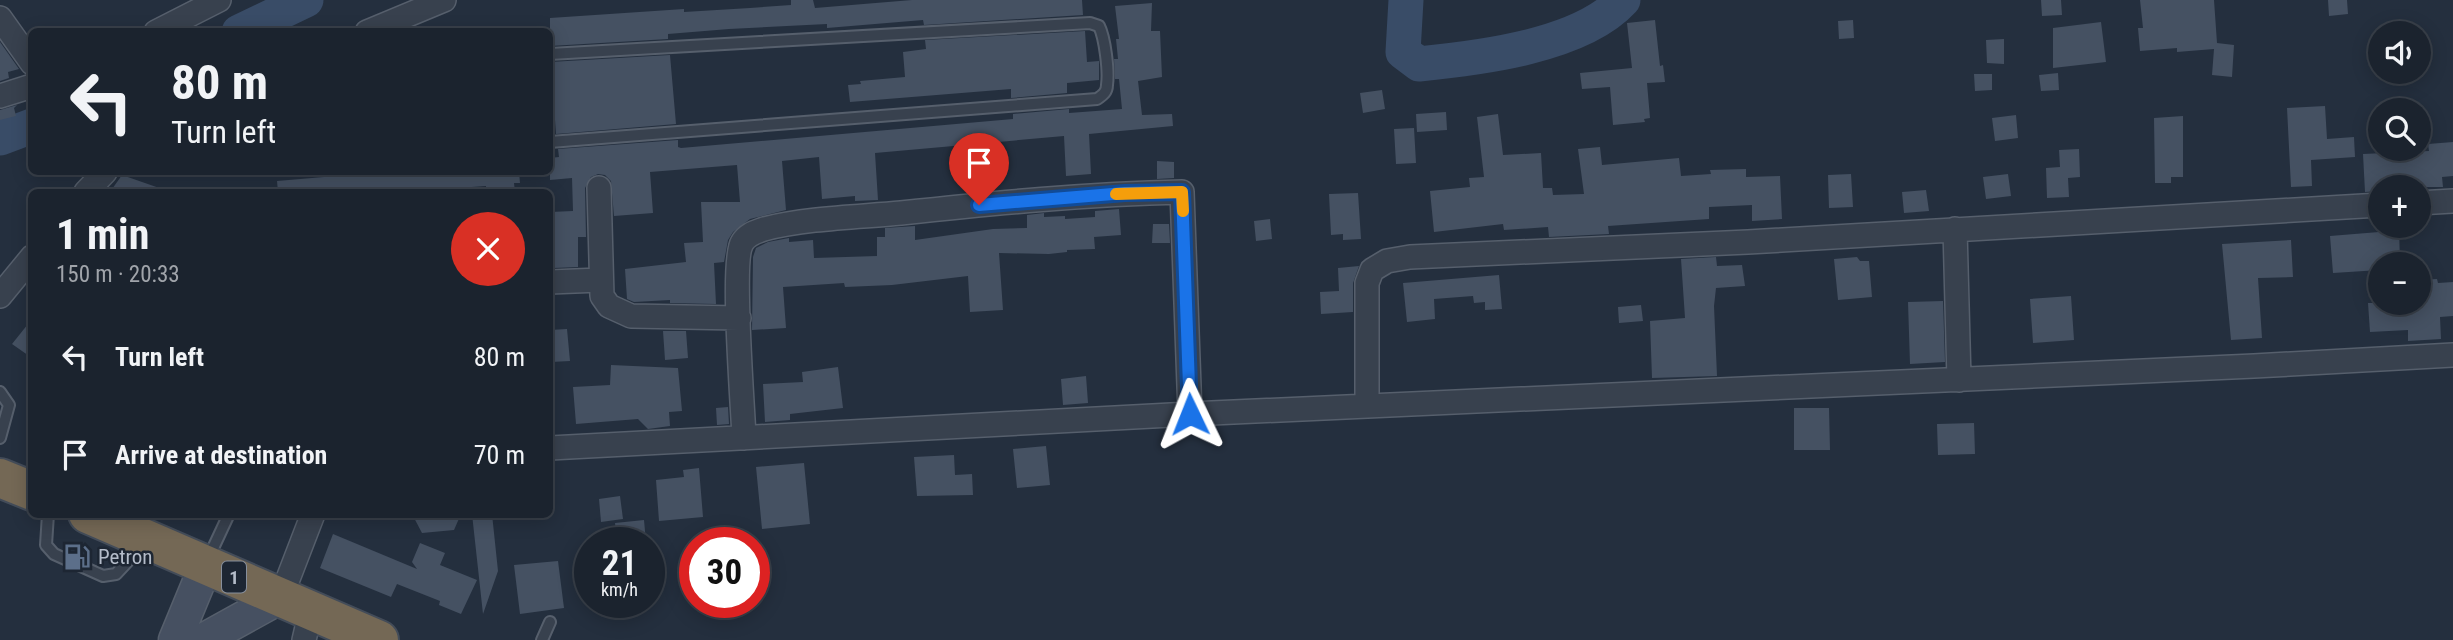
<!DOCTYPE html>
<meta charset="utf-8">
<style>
body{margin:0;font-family:"Roboto Condensed",sans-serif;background:#242b36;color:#f1f3f6;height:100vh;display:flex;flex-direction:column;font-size:26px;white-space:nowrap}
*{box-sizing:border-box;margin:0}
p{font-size:23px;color:#a0a4aa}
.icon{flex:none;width:38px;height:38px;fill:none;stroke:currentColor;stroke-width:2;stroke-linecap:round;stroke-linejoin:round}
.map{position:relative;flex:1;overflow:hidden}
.sheet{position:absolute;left:28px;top:189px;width:525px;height:329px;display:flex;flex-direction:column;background:#1b232e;border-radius:10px;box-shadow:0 4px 18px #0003,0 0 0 2px #39404a}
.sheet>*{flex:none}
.top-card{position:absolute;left:28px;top:28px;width:525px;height:147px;border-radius:10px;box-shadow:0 4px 18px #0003,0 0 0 2px #39404a;background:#1b232e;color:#f1f3f6;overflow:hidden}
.fabs{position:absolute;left:2368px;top:21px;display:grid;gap:14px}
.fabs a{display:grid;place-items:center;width:63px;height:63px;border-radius:50%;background:#1b232e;box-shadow:0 4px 18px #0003,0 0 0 2px #39404a;font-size:35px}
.speed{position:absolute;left:574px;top:527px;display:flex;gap:14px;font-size:35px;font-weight:700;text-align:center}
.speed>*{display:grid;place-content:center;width:91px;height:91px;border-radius:50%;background:#1b232e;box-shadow:0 4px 18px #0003,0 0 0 2px #39404a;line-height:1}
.speed small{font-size:18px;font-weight:400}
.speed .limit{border:10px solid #d22;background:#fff;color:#111}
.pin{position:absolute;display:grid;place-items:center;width:60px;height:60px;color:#fff;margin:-72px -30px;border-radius:50% 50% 50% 0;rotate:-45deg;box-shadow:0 0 7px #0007}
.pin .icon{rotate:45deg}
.me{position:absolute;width:77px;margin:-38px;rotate:358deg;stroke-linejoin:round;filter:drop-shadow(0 0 5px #0008)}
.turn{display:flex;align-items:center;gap:24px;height:147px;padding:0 28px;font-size:32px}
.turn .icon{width:91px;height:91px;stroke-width:2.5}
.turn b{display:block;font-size:49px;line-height:60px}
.round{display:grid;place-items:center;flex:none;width:74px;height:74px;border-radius:37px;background:#242b36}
.overview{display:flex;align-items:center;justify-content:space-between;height:119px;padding:0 28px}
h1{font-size:42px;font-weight:700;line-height:52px}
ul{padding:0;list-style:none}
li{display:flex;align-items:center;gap:21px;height:98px;padding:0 28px}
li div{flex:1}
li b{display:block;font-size:26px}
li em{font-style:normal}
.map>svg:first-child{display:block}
</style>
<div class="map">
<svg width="2453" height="640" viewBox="0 0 2453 640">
<rect width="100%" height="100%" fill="#242f3e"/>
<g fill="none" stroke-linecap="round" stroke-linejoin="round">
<!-- river -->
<path stroke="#394c67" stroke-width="35" d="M1406,0L1403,52L1419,64C1479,58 1581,46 1623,0
M239,32L306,0
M0,138L32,126"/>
</g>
<!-- building -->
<path fill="#455162" d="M791,0H813L815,8L912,0H1082L1083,15L924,25L923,20L827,28V24L729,29L668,34V39L550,46V18L684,9V12L750,8L791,5Z
M2041,0H2061L2062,15L2042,16Z
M2140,0H2214L2217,43L2234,45L2232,77L2212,75L2214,49L2177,52V48L2140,51L2138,28H2143Z
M2328,0H2347L2348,14L2329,16Z
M1152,3L1151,31H1160L1162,77L1138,81L1142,115L1172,114L1173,126L1089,134L1091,174L1066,176L1064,136L875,153L878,200L855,201V196L822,199L819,157L782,161L786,210L750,219L733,232L728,240L724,262L714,263L716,304L670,303V300L634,302L627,299L625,269L686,262L684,243L703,242L701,202H740L737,165L650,172L653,213L614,216L611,181L605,175L598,174L591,177L585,188L586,237H578V267L554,268L552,237H550V212L573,211L572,178L550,180V158L559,157L558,149L678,140V147L681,148L1013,119V114L1069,109V113L1122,109L1119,79H1115L1114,59H1118L1116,39H1119L1115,6Z
M1655,20L1660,66L1663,65L1665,82L1647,83L1650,118L1644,119L1645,122L1613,125L1610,87L1582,89L1580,73L1632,68L1627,23Z
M1853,20L1854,38L1839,39L1838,21Z
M2101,22L2106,62L2053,68V28Z
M1085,31L1087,62L1099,61V80L1067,83V93L1011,98V89L850,102L848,85L861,84L860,81L905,77L903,52L926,49L925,40Z
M2004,39V64L1987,63L1986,40Z
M0,42L19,69L8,72L9,78L0,81Z
M670,55L676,124L556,134L553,92H550V62Z
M2058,73L2059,90L2041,91L2039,75Z
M1974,74H1992V90L1975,91Z
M1382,90L1385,109L1363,113L1360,93Z
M17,105L14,108L16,116L0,120V110Z
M2325,106L2327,139L2354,137L2355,157L2311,160L2312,186L2291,187L2287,108Z
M1446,112L1447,130L1417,132L1416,114Z
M1498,114L1503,155L1541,153L1543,188H1552L1553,195L1584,194L1578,149L1600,147L1602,165L1679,158L1681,176L1711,174L1710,170L1746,169V177L1780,176L1782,219L1752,221V205L1709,207V219L1608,226L1609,234L1549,237L1548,227L1504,230L1503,224L1434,232L1430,191L1470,187L1469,178L1484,177L1477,117Z
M2016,115L2018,138L1995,141L1992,118Z
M2183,116V177H2171V183H2155L2154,118Z
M1414,128L1416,163L1396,164L1394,129Z
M2453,142V176L2442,177L2443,187H2380V191L2365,192L2363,154L2429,151L2428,144Z
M2079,149L2080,177L2068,178L2069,197L2047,198L2046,168L2060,167L2059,150Z
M1157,161L1174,162V178L1157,179Z
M382,172H519L520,183H514L515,192H486V186L400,192H278L277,181Z
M1851,174L1853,207L1829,208L1828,175Z
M2008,174L2011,196L1986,199L1983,177Z
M122,175L165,190L164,192H110Z
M1926,190L1929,211L1904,213L1902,192Z
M1358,193L1361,239L1343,240V234L1331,235L1329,194Z
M1119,209L1121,235L1094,237L1095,249L1067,250V252L1049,254L999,253L1003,310L970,312L968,276L892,285L845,287L844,283L783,287L786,328L752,330L753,257L756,248L768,242L789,238V242L813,240L814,258L877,256V237H885V228L915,226V240L993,229L1027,228V215L1044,213V217L1065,216V219L1095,217V211Z
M1270,219L1272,239L1256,241L1254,221Z
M1153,224H1169L1170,243H1152Z
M2379,226H2399L2400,264H2380V270L2333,273L2330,236L2379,232Z
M2291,240L2293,277L2258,278L2262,338L2231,340L2222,244Z
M1716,257L1717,266L1742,265L1745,286L1716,288L1714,306L1717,376L1652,378L1650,321L1685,318L1681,259Z
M1857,257L1860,261H1869L1872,297L1838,300L1834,259Z
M1359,266L1353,283V312L1321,314L1320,292L1339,291L1338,268Z
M1499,275L1502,309L1485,310V302L1474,303L1473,296L1434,299L1435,319L1407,322L1403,283Z
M2437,279L2438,283L2453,282V316L2440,317L2441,339L2408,341V330L2370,332L2368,303H2418V280Z
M2071,296L2074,340L2033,343L2030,299Z
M1943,301L1945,362L1910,364L1908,302Z
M1641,305L1643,321L1619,323L1618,307Z
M32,319V358L12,344Z
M567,329L570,361L551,362L550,330Z
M663,331H686L688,358L665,360Z
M611,365L678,368L682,411L669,412L670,426L648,429L638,419L576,424L573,387L610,385Z
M838,367L843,408L790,414V420L765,422L763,384L803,382L802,372Z
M1086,376L1088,403L1063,405L1061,379Z
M728,407L729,424L717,425L716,408Z
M1794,408H1829L1830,450H1794Z
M1974,423L1975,454L1938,455L1937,424Z
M1046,446L1050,485L1017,488L1013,449Z
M954,455L955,475L972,474L973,495L917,496L914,457Z
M804,463L810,524L762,529L756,467Z
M699,468L703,517L659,521L656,480L684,477L683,470Z
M620,496L623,519L601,522L599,499Z
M412,514H461L454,530L422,533Z
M472,514H492L498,571L483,614Z
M644,520L646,542H617L615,523Z
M333,534L417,569L412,562L420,543L445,553L440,565L477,580L461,614L439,605L440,601L397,584L391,597L320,568Z
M558,561L564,608L520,614L514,565Z"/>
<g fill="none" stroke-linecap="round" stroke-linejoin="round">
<!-- lane casing -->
<g stroke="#565f6c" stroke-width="14">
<path id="lane" d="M550,54L1090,23L1099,26C1105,38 1109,71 1107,85C1107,92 1103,95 1097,99L550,142
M0,392L9,405L0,438
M48,514L46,545L54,554L103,576L116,574L143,545
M208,559L229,514
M542,640L550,622"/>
</g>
<!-- street casing -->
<g stroke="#565f6c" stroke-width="26">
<path id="street" d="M0,18L32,63
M156,32L219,0
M367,32L444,0
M0,96L32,86
M599,188L602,296L609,306L631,316L739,318
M86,192L105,172
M2418,203L2453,201
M1955,229L1959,380
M550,282L600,280
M0,296L32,257
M1367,406V283L1372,270L1387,261L1410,257L1748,242L2380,205
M744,438C743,408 731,261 742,243C747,234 756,232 764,229C807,218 858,217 901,213C995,203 1088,194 1182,192L1190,414
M550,448L1190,414L2254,366L2453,355
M281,597L313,514
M304,640L311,610"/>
</g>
<!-- secondary casing -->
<g stroke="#565f6c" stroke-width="35">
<path id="secondary" d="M175,640L206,565
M203,640L281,597"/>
</g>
<!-- highway casing -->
<g stroke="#434c59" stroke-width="42">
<path id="highway" d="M0,478L32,491
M88,514L379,640"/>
</g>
<!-- lane -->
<use href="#lane" stroke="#38414e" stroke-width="10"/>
<!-- street -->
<use href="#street" stroke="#38414e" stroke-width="23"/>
<!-- secondary -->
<use href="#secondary" stroke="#465061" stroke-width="32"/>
<!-- highway -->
<use href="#highway" stroke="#746855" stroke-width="38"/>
</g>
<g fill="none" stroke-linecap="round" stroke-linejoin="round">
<!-- route casing -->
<g stroke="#114b97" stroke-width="18">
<path id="route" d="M979,205L1125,193L1182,192L1190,414"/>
</g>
<!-- route -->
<use href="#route" stroke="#1a73e8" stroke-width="12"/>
<!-- slow -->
<path stroke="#f59e0b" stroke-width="12" d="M1116,194L1182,192L1183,211"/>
</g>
<!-- icons -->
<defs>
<g id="fuel-bare" transform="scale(2.1)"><path d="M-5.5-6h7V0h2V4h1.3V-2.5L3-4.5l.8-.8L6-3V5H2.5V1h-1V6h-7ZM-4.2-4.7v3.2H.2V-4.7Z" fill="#5c6f8a" stroke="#1d2633" stroke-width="2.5" paint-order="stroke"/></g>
</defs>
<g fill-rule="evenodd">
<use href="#fuel-bare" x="77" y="557"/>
</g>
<g text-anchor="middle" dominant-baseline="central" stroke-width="5" stroke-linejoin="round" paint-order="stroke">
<!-- shield labels -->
<rect fill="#1d2633" stroke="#878f9c" stroke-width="2" x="222" y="561.5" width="24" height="31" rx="5"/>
<g font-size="19" font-weight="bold" fill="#b4bcc9">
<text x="234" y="577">1</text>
</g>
<!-- poi labels -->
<g font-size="21" fill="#b4bcc9" stroke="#1d2633" text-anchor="start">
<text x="98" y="557">Petron</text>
</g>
</g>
</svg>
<div class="fabs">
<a><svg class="icon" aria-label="sound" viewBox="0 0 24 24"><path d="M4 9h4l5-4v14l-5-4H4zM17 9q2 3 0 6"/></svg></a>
<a><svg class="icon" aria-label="search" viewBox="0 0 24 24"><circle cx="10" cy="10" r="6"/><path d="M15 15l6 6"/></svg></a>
<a>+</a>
<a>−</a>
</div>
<div class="speed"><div>21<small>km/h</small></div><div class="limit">30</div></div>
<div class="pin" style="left:979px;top:205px;background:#d93025"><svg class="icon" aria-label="arrive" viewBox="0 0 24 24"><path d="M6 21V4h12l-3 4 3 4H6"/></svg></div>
<svg class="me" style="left:1190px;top:414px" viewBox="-20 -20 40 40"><path d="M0-17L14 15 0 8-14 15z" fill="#1a73e8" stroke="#fff" stroke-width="4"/></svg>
<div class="top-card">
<div class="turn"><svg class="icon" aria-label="left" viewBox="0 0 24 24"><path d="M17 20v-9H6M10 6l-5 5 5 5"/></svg><div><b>80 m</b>Turn left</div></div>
</div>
<section class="sheet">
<div class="overview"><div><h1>1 min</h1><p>150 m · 20:33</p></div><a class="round" style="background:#d93025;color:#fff"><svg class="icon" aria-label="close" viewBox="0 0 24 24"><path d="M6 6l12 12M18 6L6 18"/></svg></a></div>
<ul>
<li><svg class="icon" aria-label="left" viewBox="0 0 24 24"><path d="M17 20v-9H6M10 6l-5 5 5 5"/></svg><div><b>Turn left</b></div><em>80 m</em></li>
<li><svg class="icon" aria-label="arrive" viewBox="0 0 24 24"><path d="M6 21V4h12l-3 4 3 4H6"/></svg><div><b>Arrive at destination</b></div><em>70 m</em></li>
</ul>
</section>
</div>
